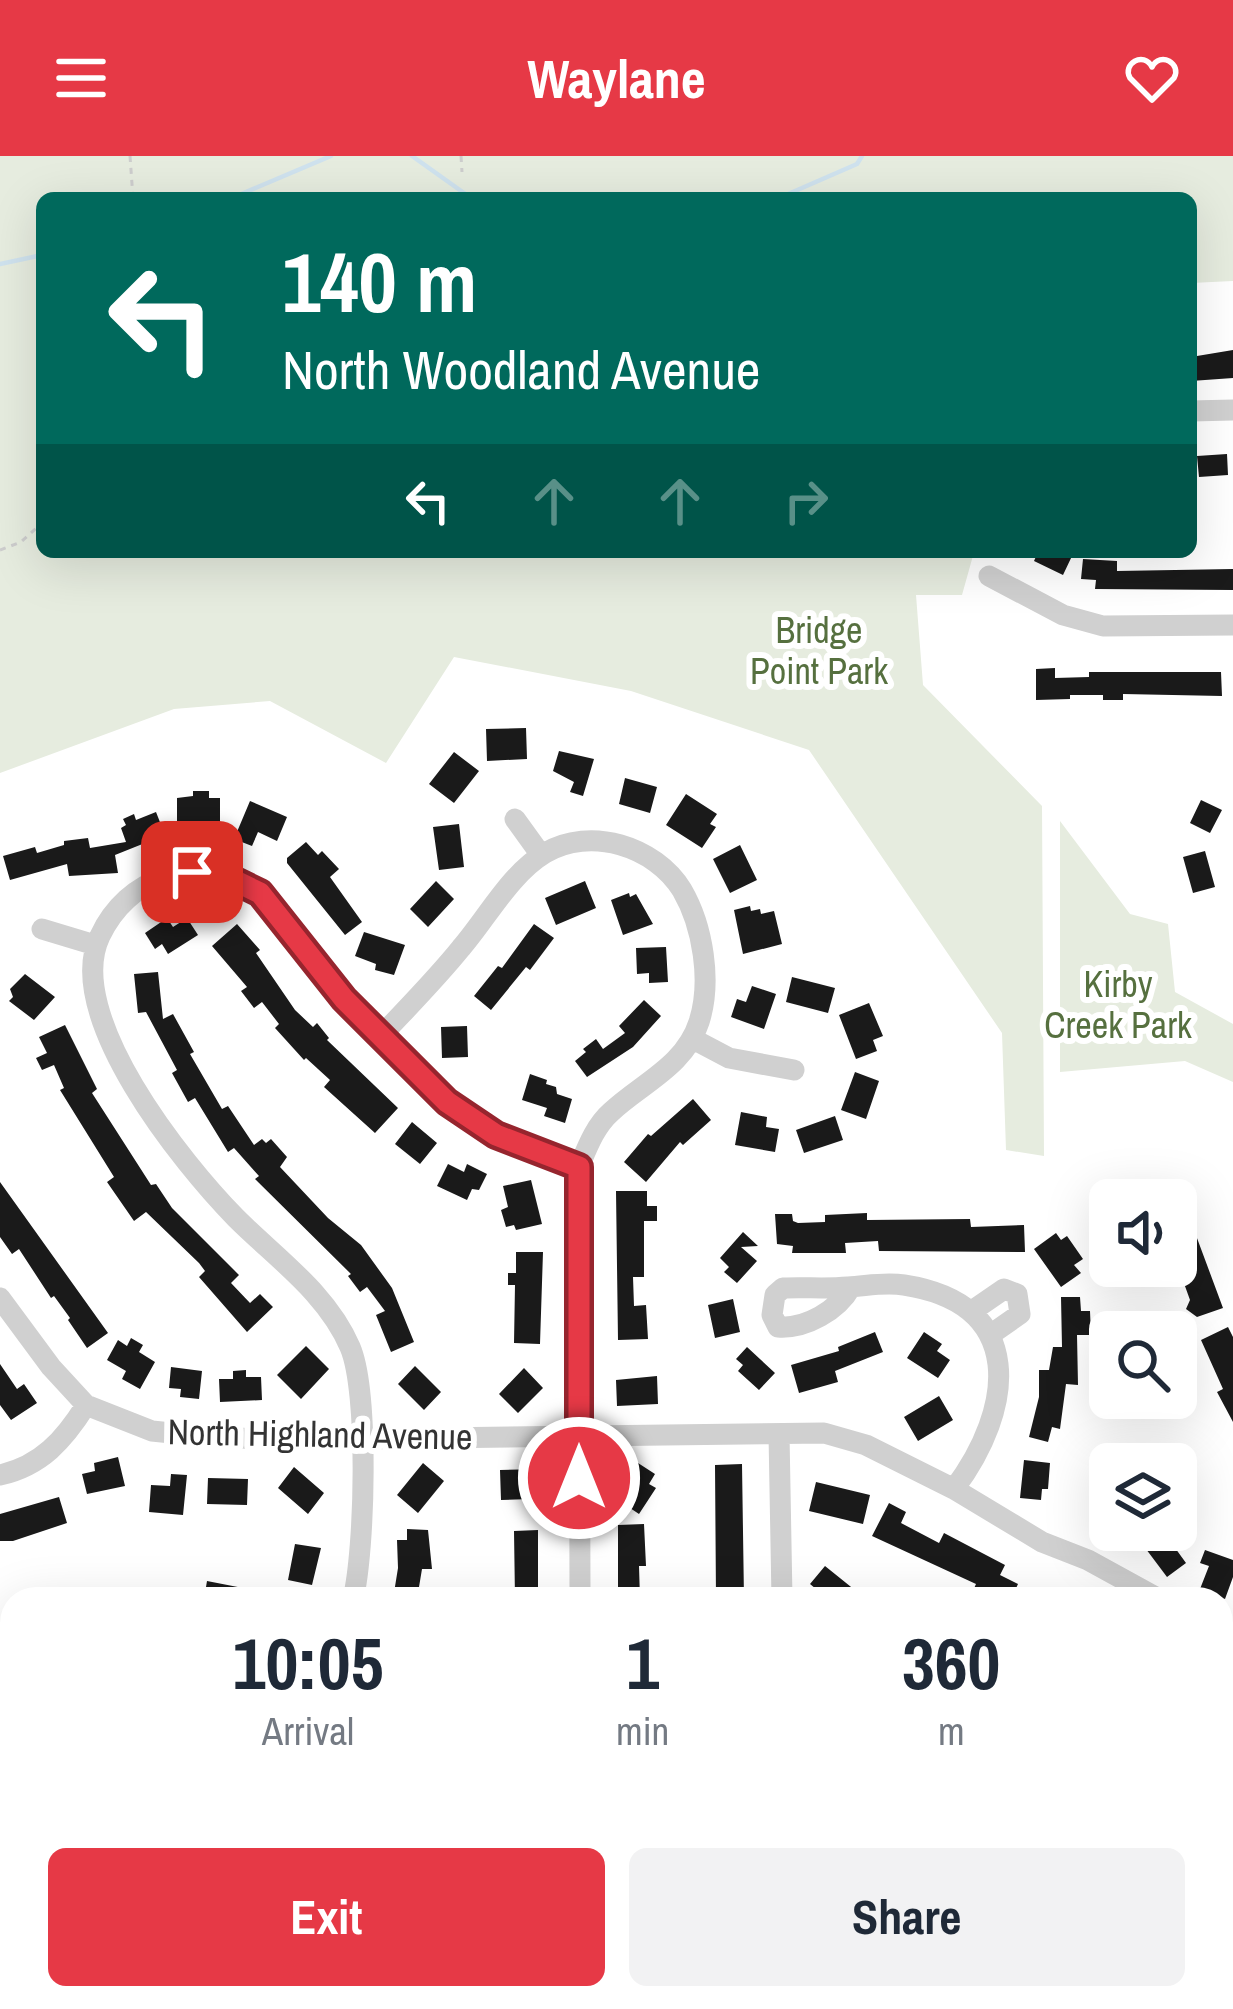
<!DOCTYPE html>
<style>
body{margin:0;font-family:"Archivo Narrow",sans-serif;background:#f2f2f3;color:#1f2937;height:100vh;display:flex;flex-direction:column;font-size:45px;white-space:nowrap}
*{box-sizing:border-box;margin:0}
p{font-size:39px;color:#747a83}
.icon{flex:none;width:66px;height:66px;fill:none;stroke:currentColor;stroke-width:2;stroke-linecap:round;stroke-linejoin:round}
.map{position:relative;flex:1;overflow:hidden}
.sheet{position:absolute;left:0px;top:1431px;width:1233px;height:423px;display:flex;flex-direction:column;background:#fff;border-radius:36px 36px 0 0;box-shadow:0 12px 48px #0002}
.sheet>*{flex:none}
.banner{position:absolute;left:36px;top:36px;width:1161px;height:366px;border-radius:18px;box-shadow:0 12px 48px #0002;background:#00695c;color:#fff;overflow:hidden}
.buttons{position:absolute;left:1089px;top:1023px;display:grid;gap:24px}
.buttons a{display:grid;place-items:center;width:108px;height:108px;border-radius:18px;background:#fff;box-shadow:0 12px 48px #0002;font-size:60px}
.pin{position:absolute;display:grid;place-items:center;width:102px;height:102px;color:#fff;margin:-51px;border-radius:24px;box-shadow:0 6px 18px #0006}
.me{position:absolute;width:132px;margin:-66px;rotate:0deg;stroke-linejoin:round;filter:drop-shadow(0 0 9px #0008)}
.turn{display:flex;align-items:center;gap:42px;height:252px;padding:0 48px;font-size:54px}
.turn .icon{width:156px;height:156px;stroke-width:2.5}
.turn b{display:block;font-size:84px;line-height:102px}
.lanes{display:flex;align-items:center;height:114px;padding:0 48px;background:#0003;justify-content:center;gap:60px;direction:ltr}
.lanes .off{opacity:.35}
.eta{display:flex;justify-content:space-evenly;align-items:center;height:204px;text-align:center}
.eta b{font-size:72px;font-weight:700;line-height:84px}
.button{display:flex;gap:24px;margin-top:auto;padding:24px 48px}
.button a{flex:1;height:138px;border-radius:18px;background:#e63946;color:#fff;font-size:48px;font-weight:700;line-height:138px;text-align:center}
.button a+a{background:#f2f2f3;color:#1f2937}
header{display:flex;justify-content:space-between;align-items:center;height:156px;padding:0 48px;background:#e63946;color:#fff;font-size:54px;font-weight:700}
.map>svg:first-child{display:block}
</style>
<header><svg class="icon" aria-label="menu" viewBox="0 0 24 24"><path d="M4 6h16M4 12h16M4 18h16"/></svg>Waylane<svg class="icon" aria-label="heart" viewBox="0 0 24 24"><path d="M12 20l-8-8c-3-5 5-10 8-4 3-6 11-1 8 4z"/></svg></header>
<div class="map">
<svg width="1233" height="1853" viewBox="0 0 1233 1853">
<rect width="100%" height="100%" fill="#fff"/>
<!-- green -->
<path fill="#e6ecdf" d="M0,0H1233V125L1191,127V42H42V396H974L962,439H916L923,529L1042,650L1044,1000L1006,994L1002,877L809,594L631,535L454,501L386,607L270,545L174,553L0,617Z
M1060,665L1130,758L1168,768L1175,836L1233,868V926L1185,905L1060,916Z"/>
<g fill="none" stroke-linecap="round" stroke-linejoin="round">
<!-- stream -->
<path stroke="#cfe2ee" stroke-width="4.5" d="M412,0L471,42
M232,42L331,0
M779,42L857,8L862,0
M0,108L42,99"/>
</g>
<!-- building -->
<path fill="#1a1a1a" d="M1233,194V222L1191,225V201Z
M1227,298L1228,319L1199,321L1197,300Z
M1038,396H1064L1072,400L1063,419L1034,405Z
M1083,403L1117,405V415L1233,413V434L1095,433L1096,424L1081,423Z
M1055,512V522L1089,521V516H1221L1222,540L1123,538V544H1103V539H1070V543L1036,544V513Z
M526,572L527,603L487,605L486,573Z
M559,595L594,603L583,640L570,636L574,626L553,615Z
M454,596L479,615L454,647L429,628Z
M625,622L657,631L650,657L619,648Z
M193,635H209V642H220V677H201V669H177V642L193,640Z
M686,638L717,658L710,668L716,671L702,692L666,669Z
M1201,644L1222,654L1210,677L1190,667Z
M250,645L287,661L277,685L258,676L252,690L234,683Z
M156,656L165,679L115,699L118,717L69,720L67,708L10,724L3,700L35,691L37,697L64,689V685L88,682L90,692L126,686L121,672L126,669L123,663L134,658L136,664Z
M459,668L464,711L439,714L433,671Z
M306,686L318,699L322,695L339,713L330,721L362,766L345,779L287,707V702Z
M740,689L757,724L730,737L713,703Z
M1205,695L1215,731L1193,737L1183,701Z
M436,725L454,743L428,771L410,753Z
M585,725L596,752L556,769L545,742Z
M629,737L630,741L636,738L653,768L623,779L611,744Z
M750,750L751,755L760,753L761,758L774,755L782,788L743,798L734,754Z
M167,762L173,771L187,762L198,779L168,798L162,788L155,793L145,777Z
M237,768L260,794L256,797L295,854L313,871L317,867L329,882L327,884L398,952L375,977L324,931L330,924L306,902L304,904L275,872L279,868L262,846L254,852L241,835L247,831L212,790Z
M534,768L554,782L530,814L526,811L491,854L474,840L498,810L502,812Z
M364,776L405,789L394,819L375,814L376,808L355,800Z
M666,791L668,826L649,827V817L637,818L636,792Z
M158,816L163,863L173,858L194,896L190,898L222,953L228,950L254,989L262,983L266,987L271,983L287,1001L280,1011L328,1062L361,1089L392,1132L414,1186L391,1196L376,1159L385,1155L367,1131L360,1136L348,1120L351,1118L255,1023L259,1020L234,992L228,996L195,942L188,946L172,917L177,914L146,856L138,857L134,818Z
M25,818L55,841L34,864L9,845L13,841L10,833Z
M792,821L835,832L828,857L786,846Z
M752,830L776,838L764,873L731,861L737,843L746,846Z
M644,844L661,860L633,891L587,921L575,905L586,896L583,893L596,883L603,893L625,877L619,870Z
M869,847L883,880L873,884L877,895L856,903L839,859Z
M65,869L97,933L92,937L151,1029L156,1028L172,1052L239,1119L231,1127L250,1147L260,1138L273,1151L247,1176L199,1121L205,1115L199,1107L146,1056L134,1065L107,1026L114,1021L60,934L64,932L54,909L42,914L36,902L47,897L39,881Z
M467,870L468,901L442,902L441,871Z
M855,916L879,925L866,963L841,954Z
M530,918L547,924L546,928L556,931L557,938L572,943L565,967L544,960L547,952L522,944Z
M693,943L711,964L683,989L680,986L646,1026L624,1006L648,978L651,980Z
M741,956L767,961L766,971L779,973L775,996L735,989Z
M835,960L843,984L804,997L796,974Z
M412,966L437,987L420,1008L395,988Z
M448,1008L464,1016L467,1008L487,1018L479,1034L472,1033L467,1044L437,1030Z
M531,1024L542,1068L516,1074L514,1069L506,1071L501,1054L508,1051L503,1030Z
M0,1026L108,1177L87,1192L68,1164L70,1162L54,1140L51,1142L19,1093L12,1098L0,1081Z
M1178,1031L1223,1152L1197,1161L1186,1153L1190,1144L1181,1119L1166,1124L1162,1113L1176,1110V1044L1145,1041Z
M616,1035H647V1050H657V1065H644V1121H633L634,1150L646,1149L648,1183L618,1184Z
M867,1057V1064L970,1063L971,1071L1024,1069L1025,1096L879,1095L878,1085L845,1087L846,1097H792L793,1090L777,1088L775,1058H792L793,1065L798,1067L825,1066V1059Z
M743,1076L758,1090L741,1091L757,1105L737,1127L724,1116L729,1111L720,1102Z
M1056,1077L1061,1084L1067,1080L1083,1103L1074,1109L1081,1117L1061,1131L1034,1093Z
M516,1096H543L540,1188L514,1187L515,1129H508V1117H516Z
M1061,1141H1080L1081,1155H1090L1091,1179H1077L1078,1229L1066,1228L1060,1273L1052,1271L1048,1286L1029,1281L1039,1241V1214H1049L1053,1191H1062Z
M733,1143L740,1176L715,1182L708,1149Z
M1228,1171L1233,1181V1266L1217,1236L1223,1233L1201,1184Z
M875,1176L883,1196L835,1215L838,1226L799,1237L791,1209L839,1195L838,1191Z
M924,1176L942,1188L937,1195L950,1204L938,1222L907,1202Z
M131,1182L143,1189L139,1196L155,1206L140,1233L122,1223L126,1215L107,1204L118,1184L127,1190Z
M306,1190L329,1213L301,1243L277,1219Z
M747,1191L775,1217L759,1234L738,1215L743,1209L736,1203Z
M0,1208L17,1233L24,1228L37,1247L11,1264L0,1249Z
M415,1210L441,1236L424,1254L398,1228Z
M171,1211L202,1215L199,1243L180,1241L181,1233L169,1232Z
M524,1212L543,1232L518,1257L499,1238Z
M246,1214V1221H261L262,1244L220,1246L219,1223H233V1215Z
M657,1220L658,1248L617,1250L616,1224Z
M939,1240L953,1264L918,1285L904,1261Z
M118,1301L125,1330L87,1338L82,1318L95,1315L94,1307Z
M1024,1304L1050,1307L1048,1333H1042L1041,1344L1020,1342Z
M423,1307L444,1325L418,1357L397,1339Z
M638,1307L655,1318L649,1328L656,1332L639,1358L615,1342Z
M742,1308L744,1443H716L715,1309Z
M294,1311L324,1337L308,1358L278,1332Z
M541,1313L542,1334L531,1335V1343L501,1344L500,1314Z
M171,1318L187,1319L183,1359L149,1356L151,1329L170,1330Z
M208,1322L248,1323L247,1349L207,1348Z
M816,1326L870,1339L863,1368L809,1355Z
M59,1341L67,1367L13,1385H0V1358Z
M889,1347L906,1356L901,1367L939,1387L944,1377L1005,1409L1000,1419L1018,1428L1011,1443H980L971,1439L976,1428L872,1380Z
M644,1368L646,1410H639L640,1443H618V1369Z
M407,1373L428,1374L432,1413H422L417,1443H393L398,1412L397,1384H407Z
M538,1374V1443H515L514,1375Z
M1097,1374H1146L1160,1382L1165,1378L1186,1407L1167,1421L1140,1385L1136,1394Z
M295,1388L321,1392L312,1429L288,1424Z
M1205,1394L1233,1404V1421L1225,1443L1200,1433L1209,1410L1200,1407Z
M825,1410L866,1443H828L810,1428Z
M207,1425L248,1433L246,1443H204Z
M1221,1521L1233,1525V1569L1221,1565Z
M0,1655L12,1671V1712L0,1696Z
M1221,1760L1233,1774V1824L1221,1815Z"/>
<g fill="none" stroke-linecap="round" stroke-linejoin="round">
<!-- path -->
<path stroke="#cdcdcd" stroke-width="3" stroke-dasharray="6 6" stroke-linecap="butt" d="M130,0L133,42
M461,0L462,16
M0,394L21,386L42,367"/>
<!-- minor -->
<path stroke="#d0d0d0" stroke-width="21" d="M1191,255L1233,254
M989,420L1063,459L1103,470L1233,469
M515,663L541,699
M42,773L95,789
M381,880C408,851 436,823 461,792C487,762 510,718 545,697C590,670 655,690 682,734C703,770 712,826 699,866C685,910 642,927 611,956C595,970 587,992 579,1011L580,1443
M693,883L729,902L794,914
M851,1131C838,1154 806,1173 778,1171L772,1159L775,1139L783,1132C805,1131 826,1133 848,1131C867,1130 884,1126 904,1129C1028,1148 1014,1253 954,1333
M0,1142L51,1211L86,1249L152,1275L220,1282L360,1283L824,1277L866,1289L954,1333L1042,1386L1088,1404L1159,1443
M972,1155L1004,1133L1017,1138L1020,1158L990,1179
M779,1278L782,1443
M0,1319C41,1310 64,1284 86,1249
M353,1443C365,1394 369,1235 350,1191C327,1137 276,1102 236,1062C183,1008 62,859 100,780C113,752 136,730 166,721C200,711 231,718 260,737C331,821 394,921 492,976C519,992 550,1001 579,1011
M1221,1475L1233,1480
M0,1606L12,1616
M1221,1635L1233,1623
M1221,1673L1233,1687
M0,1811L12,1806
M228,1842L290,1853
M795,1842L799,1853
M1093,1842L1098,1853
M305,1853L521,1842
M583,1853V1842"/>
</g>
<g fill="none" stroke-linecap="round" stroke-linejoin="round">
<!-- route casing -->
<g stroke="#96252e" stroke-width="30">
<path id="route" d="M192,716L219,717L260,737L344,843L447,946L496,979L579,1011V1322"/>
</g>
<!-- route -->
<use href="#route" stroke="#e63946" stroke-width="21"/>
</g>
<g text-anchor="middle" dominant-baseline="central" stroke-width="12" stroke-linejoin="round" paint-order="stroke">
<!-- park labels -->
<g font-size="36" fill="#56703f" stroke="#fff">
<text x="819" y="474">Bridge<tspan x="819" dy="41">Point Park</tspan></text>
<text x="1118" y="828">Kirby<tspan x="1118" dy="41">Creek Park</tspan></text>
</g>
<!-- street labels -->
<g font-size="36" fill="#333" stroke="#fff">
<text transform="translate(320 1278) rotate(1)">North Highland Avenue</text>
</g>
</g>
</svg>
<div class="buttons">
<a><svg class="icon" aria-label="sound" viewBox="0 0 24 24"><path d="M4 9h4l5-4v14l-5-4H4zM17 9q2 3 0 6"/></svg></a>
<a><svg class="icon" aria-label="search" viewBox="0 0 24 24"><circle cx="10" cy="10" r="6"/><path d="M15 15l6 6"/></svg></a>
<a><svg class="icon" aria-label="layers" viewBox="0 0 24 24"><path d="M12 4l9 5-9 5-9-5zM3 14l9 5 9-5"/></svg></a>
</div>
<div class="pin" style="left:192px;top:716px;background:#d93025"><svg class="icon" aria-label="arrive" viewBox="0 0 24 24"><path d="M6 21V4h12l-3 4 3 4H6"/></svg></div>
<svg class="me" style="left:579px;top:1322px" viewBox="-20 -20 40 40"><circle r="17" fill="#e63946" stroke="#fff" stroke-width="3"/><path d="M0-11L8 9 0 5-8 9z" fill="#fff"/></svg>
<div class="banner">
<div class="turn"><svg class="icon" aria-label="left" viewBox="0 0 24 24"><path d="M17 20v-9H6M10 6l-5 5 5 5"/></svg><div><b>140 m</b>North Woodland Avenue</div></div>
<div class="lanes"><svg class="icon" aria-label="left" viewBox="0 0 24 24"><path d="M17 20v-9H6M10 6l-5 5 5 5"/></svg><svg class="icon off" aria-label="ahead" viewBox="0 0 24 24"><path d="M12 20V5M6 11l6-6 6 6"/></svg><svg class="icon off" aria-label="ahead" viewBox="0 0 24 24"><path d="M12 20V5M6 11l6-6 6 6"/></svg><svg class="icon off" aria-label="right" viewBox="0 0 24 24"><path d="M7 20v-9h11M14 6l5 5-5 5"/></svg></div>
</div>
<section class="sheet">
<div class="eta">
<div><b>10:05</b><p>Arrival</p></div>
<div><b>1</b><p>min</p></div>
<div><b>360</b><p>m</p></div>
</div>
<div class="button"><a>Exit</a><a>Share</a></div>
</section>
</div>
